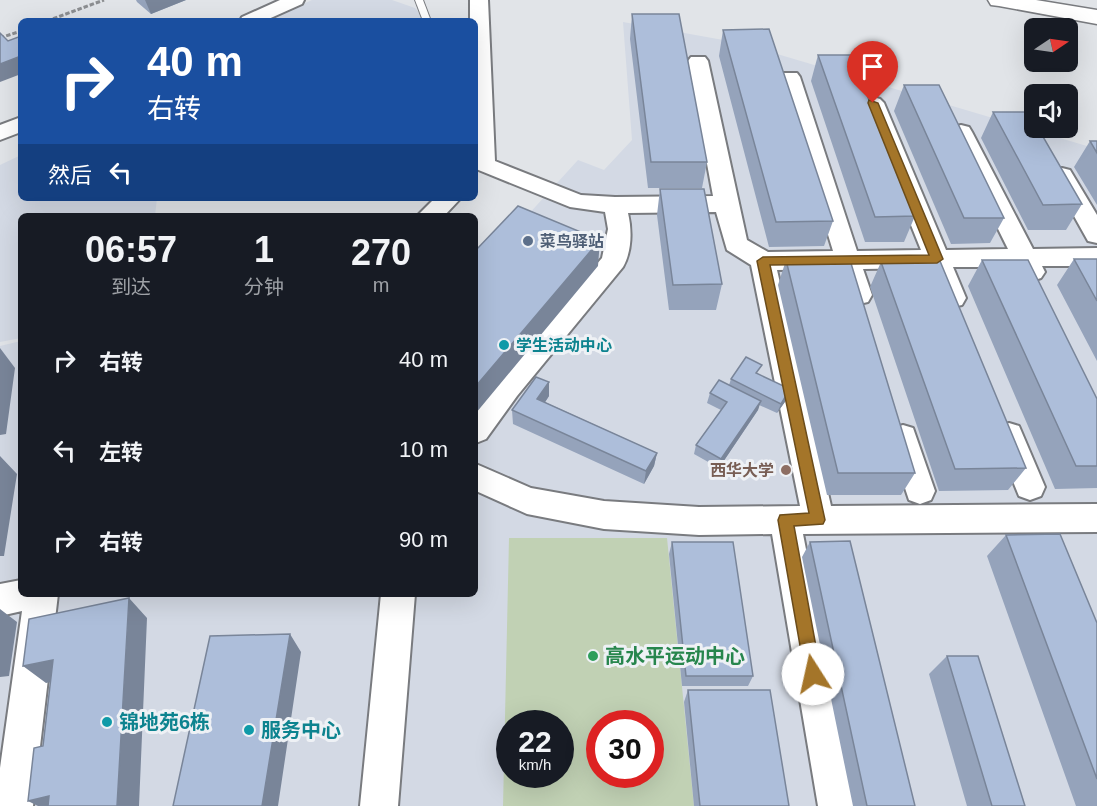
<!DOCTYPE html>
<html lang="zh">
<meta charset="utf-8">
<style>
body{margin:0;font-family:Arial,"Noto Sans SC",sans-serif;background:#242831;color:#f1f3f6;height:100vh;display:flex;flex-direction:column;font-size:22px;white-space:nowrap}
*{box-sizing:border-box;margin:0}
p{font-size:20px;color:#9ea1a6}
.icon{flex:none;width:33px;height:33px;fill:none;stroke:currentColor;stroke-width:2;stroke-linecap:round;stroke-linejoin:round}
.map{position:relative;flex:1;overflow:hidden}
.sheet{position:absolute;left:18px;top:213px;width:460px;height:384px;display:flex;flex-direction:column;background:#171b24;border-radius:9px;box-shadow:0 6px 24px #0002}
.sheet>*{flex:none}
.banner{position:absolute;left:18px;top:18px;width:460px;height:183px;border-radius:9px;box-shadow:0 6px 24px #0002;background:#1a4fa0;color:#fff;overflow:hidden}
.needle{width:39px;rotate:77deg}
.controls{position:absolute;left:1024px;top:18px;display:grid;gap:12px}
.controls a{display:grid;place-items:center;width:54px;height:54px;border-radius:9px;background:#171b24;box-shadow:0 6px 24px #0002;font-size:30px}
.speed{position:absolute;left:496px;top:710px;display:flex;gap:12px;font-size:30px;font-weight:700;text-align:center}
.speed>*{display:grid;place-content:center;width:78px;height:78px;border-radius:50%;background:#171b24;box-shadow:0 6px 24px #0002;line-height:1}
.speed small{font-size:15px;font-weight:400}
.speed .limit{border:9px solid #d22;background:#fff;color:#111}
.pin{position:absolute;display:grid;place-items:center;width:51px;height:51px;color:#fff;margin:-62px -26px;border-radius:50% 50% 50% 0;rotate:-45deg;box-shadow:0 0 6px #0007}
.pin .icon{rotate:45deg}
.me{position:absolute;width:66px;margin:-33px;rotate:350deg;stroke-linejoin:round;filter:drop-shadow(0 0 4px #0008)}
.turn{display:flex;align-items:center;gap:21px;height:126px;padding:0 30px;font-size:27px}
.turn .icon{width:78px;height:78px;stroke-width:2.5}
.turn b{display:block;font-size:42px;line-height:51px}
.then{display:flex;align-items:center;height:57px;padding:0 30px;background:#0003;gap:12px;font-size:22px}
.eta{display:flex;justify-content:space-evenly;align-items:center;height:102px;text-align:center}
.eta b{font-size:36px;font-weight:700;line-height:42px}
ul{padding:0;list-style:none}
li{display:flex;align-items:center;gap:18px;height:90px;padding:0 30px}
li div{flex:1}
li b{display:block;font-size:22px}
li em{font-style:normal}
.map>svg:first-child{display:block}
</style>
<div class="map">
<svg width="1097" height="806" viewBox="0 0 1097 806">
<rect width="100%" height="100%" fill="#e1e4e8"/>
<!-- built -->
<path fill="#d3d9e4" fill-rule="evenodd" d="M312,0H392L415,8L421,15L420,21H266Z
M623,22L740,43L1097,149V806H0V346L21,341V594H476V272L578,160L604,170L632,140ZM510,723H561V774H510ZM600,723H651V774H600Z
M21,155V198H157L155,216H21V338L0,342V165Z"/>
<!-- green -->
<path fill="#c1d1b4" fill-rule="evenodd" d="M509,538H667L694,806H503ZM510,723H561V774H510ZM600,723H651V774H600Z"/>
<g fill="none" stroke-linecap="round" stroke-linejoin="round">
<!-- lane casing -->
<g stroke="#797b7f" stroke-width="2">
<path id="lane" d="M415,0H423L431,21H423Z"/>
</g>
<!-- street casing -->
<g stroke="#797b7f" stroke-width="4">
<path id="street" d="M280,0H304L302,4L264,21H240L242,17Z
M470,0H488L495,161L581,195L615,197L713,196L688,61L691,57H705L708,61L747,240L768,252L833,251L780,77L783,73H797L800,77L857,251L921,250L862,103L866,99L873,97L880,99L884,103L946,250L1008,249L950,132L953,127L961,125L969,127L972,132L1033,249L1097,248V266H1042L1045,272L1041,278L1032,281L1023,278L1017,267H953L966,298L962,305L953,307L944,305L928,268L863,269L872,295L868,302L859,304L850,302L838,269L777,270L831,506L1097,504V532L803,534L856,806H818L772,534L699,535L604,529L527,514L476,491V464L531,488L604,501L699,507L800,506L751,265L727,250L716,212L628,213C632,230 632,251 623,267L517,396L486,439L476,443V409L497,380L602,258L608,229L605,212L570,207L476,169V21H470Z
M21,117V132L0,140V125Z
M1062,168L1070,170L1097,215V243L1088,241L1051,175L1054,170Z
M435,198H461L444,216H417Z
M1009,423L1019,426L1045,487L1041,496L1030,500L1019,496L994,435L999,426Z
M903,425L913,428L935,491L931,500L920,504L909,500L888,437L893,428Z
M21,580V594H58L33,806H0V768L22,611L0,616V584Z
M381,594H415L398,806H360Z"/>
</g>
<!-- primary casing -->
<g stroke="#797b7f" stroke-width="3">
<path id="primary" d="M988,0H1036L1097,10V24L999,6L991,5Z"/>
</g>
<!-- path -->
<path stroke="#8c8e91" stroke-width="3" stroke-dasharray="4.5 2" stroke-linecap="butt" d="M47,21L104,0
M0,38L21,31"/>
<!-- lane -->
<use href="#lane" fill="#fff" fill-rule="evenodd"/>
<!-- street -->
<use href="#street" fill="#fff" fill-rule="evenodd"/>
<!-- primary -->
<use href="#primary" fill="#fff" fill-rule="evenodd"/>
</g>
<!-- wall -->
<path fill="#95a3bb" d="M136,0H186L151,14L137,2Z
M632,14L707,162L702,188H648L630,39Z
M723,30L833,221L824,246L769,247L719,56Z
M818,55L915,216L904,242H865L811,81Z
M904,85L1004,218L990,243L951,244L894,111Z
M993,112L1082,204L1066,230H1028L981,138Z
M1090,141H1097V205L1074,167Z
M660,189L722,284L716,310H669L657,215Z
M1074,259H1097V361L1057,285Z
M786,260L915,473L901,495H827L778,285Z
M982,260L1097,399V488L1055,489L968,286Z
M881,262L1026,468L1008,490L939,491L870,287Z
M759,374L787,399L777,413L759,405L758,410L719,468L694,454L696,445L721,410L707,403L710,393L729,385L731,379Z
M549,382V396L545,402L657,453L654,466L644,484L513,424L512,410Z
M1006,535L1097,623V806H1076L987,556Z
M672,542L753,676L748,686H682L669,554Z
M810,542L915,806H853L802,557Z
M947,656L1025,806H967L929,674Z
M688,690L789,806H694L684,702Z"/>
<!-- shaded-wall -->
<path fill="#798599" d="M145,0H186L151,14Z
M21,56V74L0,82V64Z
M600,240L598,266L476,413V386Z
M0,348L15,368L6,434L0,435Z
M549,382V396L538,413L537,399Z
M790,389L787,399L777,413L781,404Z
M761,401L758,410L719,468L721,459Z
M657,453L654,466L644,484L646,471Z
M0,456L17,474L4,556H0Z
M129,598L147,618L139,806H117Z
M0,609L17,622L9,676L0,677Z
M290,634L301,652L278,806H262Z
M53,660L75,677L46,683L23,666Z
M49,796L69,806H38L28,801Z"/>
<!-- building -->
<path fill="#adbeda" stroke="#798599" stroke-width="1.5" d="M632,14H679L707,162H651Z
M769,29L833,221L776,222L723,30Z
M0,33L8,41L21,36V56L0,64Z
M818,55H851L915,216L875,217Z
M904,85H939L1004,218H964Z
M993,112H1029L1035,123V128H1038L1082,204L1043,205Z
M1090,141H1097V153Z
M660,189H704L722,284L673,285Z
M518,206L600,240L476,386V250Z
M1074,259H1097V301Z
M786,260H850L915,473H838Z
M982,260H1028L1097,399V466H1076Z
M940,261L1026,468L955,469L881,262Z
M746,357L762,365L756,373L790,389L781,404L731,379Z
M536,377L549,382L537,399L657,453L646,471L512,410Z
M719,380L761,401L721,459L696,445L727,402L710,393Z
M1060,534L1097,623V779L1006,535Z
M850,541L915,806H867L810,542Z
M672,542H733L753,676H686Z
M129,598L117,806H48L49,796L28,801L34,748L43,746L53,660L23,666L29,619Z
M290,634L262,806H173L210,636Z
M947,656H978L1025,806H992Z
M688,690H770L789,806H700Z"/>
<!-- route -->
<path fill="#a47529" stroke="#6b4c1b" stroke-width="1.5" d="M869,100L878,103L943,259L937,263L770,265L825,520L823,524L794,526L821,674L819,680L813,682L807,680L805,674L778,520L780,515L809,513L757,261L763,257L929,255L868,103Z"/>
<!-- markers -->
<circle fill="#5c6f8a" stroke="#eef1f5" stroke-width="2" cx="528" cy="241" r="6"/>
<g fill="#0f9aa8" stroke="#eef1f5" stroke-width="2">
<circle cx="504" cy="345" r="6"/>
<circle cx="107" cy="722" r="6"/>
<circle cx="249" cy="730" r="6"/>
</g>
<circle fill="#8d6e63" stroke="#eef1f5" stroke-width="2" cx="786" cy="470" r="6"/>
<circle fill="#2e9e5b" stroke="#eef1f5" stroke-width="2" cx="593" cy="656" r="6"/>
<g text-anchor="middle" dominant-baseline="central" stroke-width="6" stroke-linejoin="round" paint-order="stroke">
<!-- service labels -->
<g font-size="16" font-weight="bold" fill="#4e5e75" stroke="#eef1f5" text-anchor="start">
<text x="540" y="241">菜鸟驿站</text>
</g>
<!-- culture labels -->
<g font-size="16" font-weight="bold" fill="#0d838f" stroke="#eef1f5" text-anchor="start">
<text x="516" y="345">学生活动中心</text>
</g>
<!-- education labels -->
<g font-size="16" font-weight="bold" fill="#785e54" stroke="#eef1f5" text-anchor="end">
<text x="774" y="470">西华大学</text>
</g>
<!-- near-leisure labels -->
<g font-size="20" font-weight="bold" fill="#27864d" stroke="#eef1f5" text-anchor="start">
<text x="605" y="656">高水平运动中心</text>
</g>
<!-- near-culture labels -->
<g font-size="20" font-weight="bold" fill="#0d838f" stroke="#eef1f5" text-anchor="start">
<text x="119" y="722">锦地苑6栋</text>
<text x="261" y="730">服务中心</text>
</g>
</g>
</svg>
<div class="controls">
<a><svg class="needle" viewBox="-14 -14 28 28"><path d="M0-13l5 13h-10z" fill="#e53935"/><path d="M0 13l5-13h-10z" fill="#9ea1a6"/></svg></a>
<a><svg class="icon" aria-label="sound" viewBox="0 0 24 24"><path d="M4 9h4l5-4v14l-5-4H4zM17 9q2 3 0 6"/></svg></a>
</div>
<div class="speed"><div>22<small>km/h</small></div><div class="limit">30</div></div>
<div class="pin" style="left:873px;top:103px;background:#d93025"><svg class="icon" aria-label="arrive" viewBox="0 0 24 24"><path d="M6 21V4h12l-3 4 3 4H6"/></svg></div>
<svg class="me" style="left:813px;top:674px" viewBox="-20 -20 40 40"><circle r="19" fill="#fff"/><path d="M0-13L10 11 0 6-10 11z" fill="#a47529"/></svg>
<div class="banner">
<div class="turn"><svg class="icon" aria-label="right" viewBox="0 0 24 24"><path d="M7 20v-9h11M14 6l5 5-5 5"/></svg><div><b>40 m</b>右转</div></div>
<div class="then">然后<svg class="icon" aria-label="left" viewBox="0 0 24 24"><path d="M17 20v-9H6M10 6l-5 5 5 5"/></svg></div>
</div>
<section class="sheet">
<div class="eta">
<div><b>06:57</b><p>到达</p></div>
<div><b>1</b><p>分钟</p></div>
<div><b>270</b><p>m</p></div>
</div>
<ul>
<li><svg class="icon" aria-label="right" viewBox="0 0 24 24"><path d="M7 20v-9h11M14 6l5 5-5 5"/></svg><div><b>右转</b></div><em>40 m</em></li>
<li><svg class="icon" aria-label="left" viewBox="0 0 24 24"><path d="M17 20v-9H6M10 6l-5 5 5 5"/></svg><div><b>左转</b></div><em>10 m</em></li>
<li><svg class="icon" aria-label="right" viewBox="0 0 24 24"><path d="M7 20v-9h11M14 6l5 5-5 5"/></svg><div><b>右转</b></div><em>90 m</em></li>
</ul>
</section>
</div>
